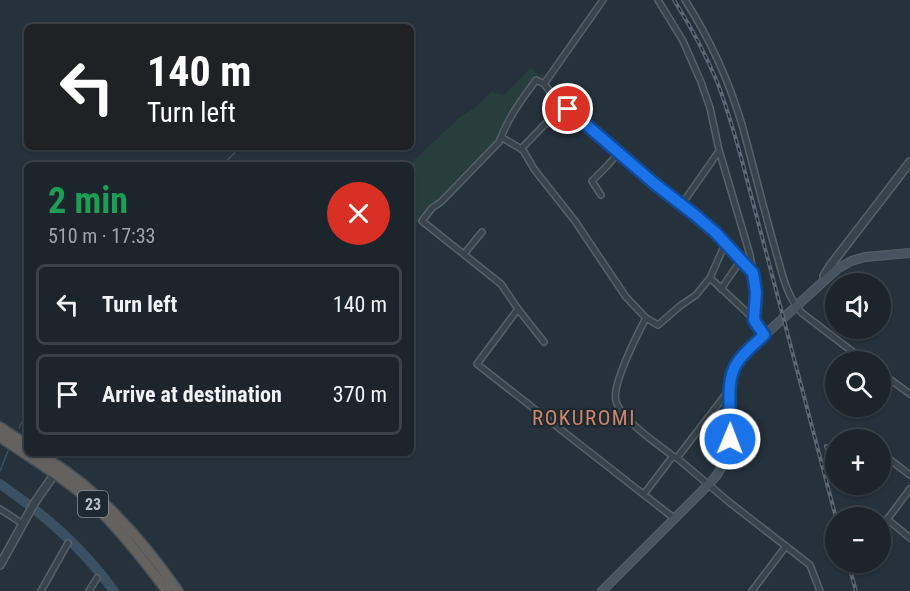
<!DOCTYPE html>
<meta charset="utf-8">
<style>
body{margin:0;font-family:"Roboto Condensed",sans-serif;background:#293138;color:#f1f3f6;height:100vh;display:flex;flex-direction:column;font-size:22px;white-space:nowrap}
*{box-sizing:border-box;margin:0}
p{font-size:20px;color:#a0a5a9}
.icon{flex:none;width:33px;height:33px;fill:none;stroke:currentColor;stroke-width:2;stroke-linecap:round;stroke-linejoin:round}
.map{position:relative;flex:1;overflow:hidden}
.details{position:absolute;left:24px;top:162px;width:390px;height:294px;display:flex;flex-direction:column;background:#1c252c;border-radius:9px;box-shadow:0 2px 4px #0004,0 0 0 2px #3a4248}
.details>*{flex:none}
.guide{position:absolute;left:24px;top:24px;width:390px;height:126px;border-radius:9px;box-shadow:0 2px 4px #0004,0 0 0 2px #3a4248;background:#202124;color:#fff;overflow:hidden}
.tools{position:absolute;left:825px;top:273px;display:grid;gap:12px}
.tools a{display:grid;place-items:center;width:66px;height:66px;border-radius:50%;background:#1c252c;box-shadow:0 2px 4px #0004,0 0 0 2px #3a4248;font-size:30px}
.pin{position:absolute;display:grid;place-items:center;width:51px;height:51px;color:#fff;margin:-26px;border:3px solid #fff;border-radius:50%;box-shadow:0 2px 6px #0007}
.me{position:absolute;width:66px;margin:-33px;rotate:1deg;stroke-linejoin:round;filter:drop-shadow(0 0 4px #0008)}
.turn{display:flex;align-items:center;gap:21px;height:126px;padding:0 24px;font-size:27px}
.turn .icon{width:78px;height:78px;stroke-width:2.5}
.turn b{display:block;font-size:42px;line-height:51px}
.round{display:grid;place-items:center;flex:none;width:63px;height:63px;border-radius:32px;background:#293138}
.summary{display:flex;align-items:center;justify-content:space-between;height:102px;padding:0 24px}
h1{font-size:36px;font-weight:700;line-height:45px;color:#1e9e55}
ul{padding:0;list-style:none}
li{display:flex;align-items:center;gap:18px;height:81px;margin:0 12px 9px;padding:0 12px;border:3px solid #3a4248;border-radius:9px}
li div{flex:1}
li b{display:block;font-size:22px}
li em{font-style:normal}
.map>svg:first-child{display:block}
</style>
<div class="map">
<svg width="910" height="591" viewBox="0 0 910 591">
<rect width="100%" height="100%" fill="#25313b"/>
<!-- green -->
<path fill="#283e3d" d="M531,68L539,75L544,73L545,74L542,79L537,78C521,97 504,116 497,141L440,200L429,206L413,228L411,227V165H409L460,117L475,108L491,92L504,95Z"/>
<g fill="none" stroke-linecap="round" stroke-linejoin="round">
<!-- stream -->
<path stroke="#3b5163" stroke-width="1.5" d="M223,165L240,147
M19,428L27,412
M0,471L8,451"/>
<!-- river -->
<path stroke="#3b5163" stroke-width="10" d="M0,484C45,515 81,546 114,591"/>
<!-- minor casing -->
<g stroke="#566169" stroke-width="8">
<path id="minor" d="M658,0L683,41L701,82L710,108L719,150L750,255L755,283V320L764,335
M685,0C710,39 729,81 742,125C753,165 763,206 774,245C781,268 785,295 802,313L866,362
M544,84L603,0
M501,137L523,150L534,169L575,221L626,297L646,318L658,325L680,306L696,295L710,278L725,244
M521,149L548,121L552,115V94
M601,195L592,181L608,165L619,152
M682,204L719,151
M464,254L482,232
M710,278L755,320
M721,289L741,260
M518,309L544,342
M646,318C638,333 611,386 616,401C621,419 657,444 673,456L677,458L729,502L810,565L820,591
M880,372L910,394
M880,452L910,475
M677,458L729,390
M644,494L673,456
M0,509L23,524
M675,519L477,364L518,309L501,284L422,221L432,208L441,202L499,142C509,116 520,102 536,80L544,84L552,94L655,184L695,215L715,232L753,273
M887,519L910,538
M880,529L910,489
M41,591L68,543
M89,591L97,578
M752,591L786,546"/>
</g>
<!-- tertiary casing -->
<g stroke="#566169" stroke-width="10">
<path id="tertiary" d="M826,279L824,276L830,266L910,162
M0,565L35,502L56,472"/>
</g>
<!-- secondary casing -->
<g stroke="#566169" stroke-width="10">
<path id="secondary" d="M602,591L709,484C719,474 726,463 729,448C736,413 719,385 744,354L837,269L851,261L865,257L910,253"/>
</g>
<!-- trunk casing -->
<g stroke="#434e56" stroke-width="12">
<path id="trunk" d="M0,427L27,445
M0,437C29,457 62,476 88,499C118,527 143,559 167,591
M39,453C57,465 76,477 92,492C125,521 153,555 178,591"/>
</g>
<!-- minor -->
<use href="#minor" stroke="#38434b" stroke-width="5"/>
<!-- tertiary -->
<use href="#tertiary" stroke="#38434b" stroke-width="7"/>
<!-- secondary -->
<use href="#secondary" stroke="#47535e" stroke-width="8"/>
<!-- trunk -->
<use href="#trunk" stroke="#646260" stroke-width="9"/>
<!-- rail casing -->
<g stroke="#5b6772" stroke-width="4">
<path id="rail" d="M674,0C691,27 706,55 718,84C727,108 734,132 741,157L836,518
M826,446L836,479
M848,562L856,591"/>
</g>
<!-- rail -->
<use href="#rail" stroke="#1d2830" stroke-width="1.5" stroke-dasharray="4.5" stroke-linecap="butt"/>
</g>
<g fill="none" stroke-linecap="round" stroke-linejoin="round">
<!-- route casing -->
<g stroke="#114b97" stroke-width="15">
<path id="route" d="M568,109L655,184L695,215L715,232L753,273L756,292L754,320L764,335C755,344 744,352 737,363C724,382 732,416 730,439"/>
</g>
<!-- route -->
<use href="#route" stroke="#1a73e8" stroke-width="10"/>
</g>
<g text-anchor="middle" dominant-baseline="central" stroke-width="4.5" stroke-linejoin="round" paint-order="stroke">
<!-- shield labels -->
<rect fill="#1d2830" stroke="#87919a" stroke-width="1.5" x="78" y="491" width="30" height="26" rx="4.5"/>
<g font-size="16" font-weight="bold" fill="#b4bec7">
<text x="93" y="504">23</text>
</g>
<!-- quarter labels -->
<g font-size="21" letter-spacing="1.5" fill="#ce8768" stroke="#1d2830">
<text x="584" y="418">ROKUROMI</text>
</g>
</g>
</svg>
<div class="tools">
<a><svg class="icon" aria-label="sound" viewBox="0 0 24 24"><path d="M4 9h4l5-4v14l-5-4H4zM17 9q2 3 0 6"/></svg></a>
<a><svg class="icon" aria-label="search" viewBox="0 0 24 24"><circle cx="10" cy="10" r="6"/><path d="M15 15l6 6"/></svg></a>
<a>+</a>
<a>−</a>
</div>
<div class="pin" style="left:568px;top:109px;background:#d93025"><svg class="icon" aria-label="arrive" viewBox="0 0 24 24"><path d="M6 21V4h12l-3 4 3 4H6"/></svg></div>
<svg class="me" style="left:730px;top:439px" viewBox="-20 -20 40 40"><circle r="17" fill="#1a73e8" stroke="#fff" stroke-width="3"/><path d="M0-11L8 9 0 5-8 9z" fill="#fff"/></svg>
<div class="guide">
<div class="turn"><svg class="icon" aria-label="left" viewBox="0 0 24 24"><path d="M17 20v-9H6M10 6l-5 5 5 5"/></svg><div><b>140 m</b>Turn left</div></div>
</div>
<section class="details">
<div class="summary"><div><h1>2 min</h1><p>510 m · 17:33</p></div><a class="round" style="background:#d93025;color:#fff"><svg class="icon" aria-label="close" viewBox="0 0 24 24"><path d="M6 6l12 12M18 6L6 18"/></svg></a></div>
<ul>
<li><svg class="icon" aria-label="left" viewBox="0 0 24 24"><path d="M17 20v-9H6M10 6l-5 5 5 5"/></svg><div><b>Turn left</b></div><em>140 m</em></li>
<li><svg class="icon" aria-label="arrive" viewBox="0 0 24 24"><path d="M6 21V4h12l-3 4 3 4H6"/></svg><div><b>Arrive at destination</b></div><em>370 m</em></li>
</ul>
</section>
</div>
